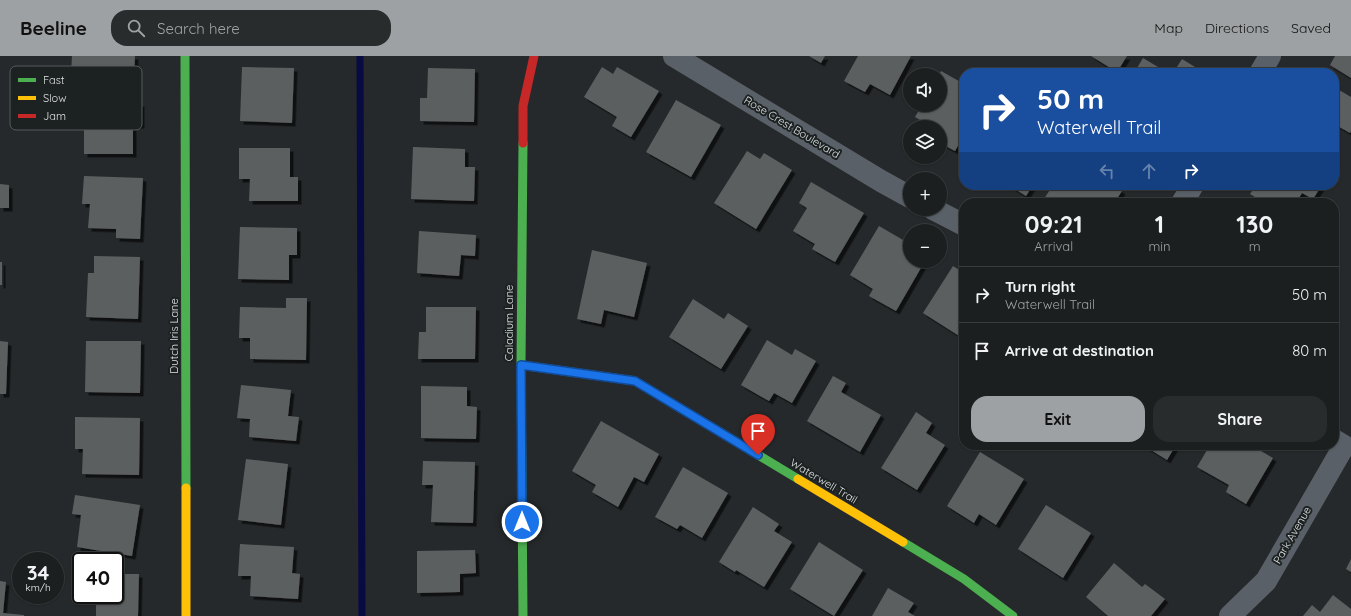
<!DOCTYPE html>
<meta charset="utf-8">
<style>
body{margin:0;font-family:Quicksand,sans-serif;background:#292c2d;color:#f1f3f6;height:100vh;display:flex;flex-direction:column;font-size:15px;white-space:nowrap}
*{box-sizing:border-box;margin:0}
p{font-size:13px;color:#a0a2a5}
.icon{flex:none;width:22px;height:22px;fill:none;stroke:currentColor;stroke-width:2;stroke-linecap:round;stroke-linejoin:round}
.map{position:relative;flex:1;overflow:hidden}
.drawer{position:absolute;left:959px;top:142px;width:380px;height:252px;display:flex;flex-direction:column;background:#1c1f20;border-radius:16px;box-shadow:0 1px 3px #0004,0 0 0 1px #3a3d3e}
.drawer>*{flex:none}
.guide{position:absolute;left:959px;top:12px;width:380px;height:122px;border-radius:16px;box-shadow:0 1px 3px #0004,0 0 0 1px #3a3d3e;background:#1a4fa0;color:#fff;overflow:hidden}
.buttons{position:absolute;left:903px;top:12px;display:grid;gap:8px}
.buttons a{display:grid;place-items:center;width:44px;height:44px;border-radius:50%;background:#1c1f20;box-shadow:0 1px 3px #0004,0 0 0 1px #3a3d3e;font-size:20px}
.speed{position:absolute;left:12px;top:496px;display:flex;gap:8px;font-size:20px;font-weight:700;text-align:center}
.speed>*{display:grid;place-content:center;width:52px;height:52px;border-radius:50%;background:#1c1f20;box-shadow:0 1px 3px #0004,0 0 0 1px #3a3d3e;line-height:1}
.speed small{font-size:10px;font-weight:400}
.speed .limit{border:2px solid #111;border-radius:6px;background:#fff;color:#111}
.pin{position:absolute;display:grid;place-items:center;width:34px;height:34px;color:#fff;margin:-41px -17px;border-radius:50% 50% 50% 0;rotate:-45deg;box-shadow:0 0 4px #0007}
.pin .icon{rotate:45deg}
.me{position:absolute;width:44px;margin:-22px;rotate:0deg;stroke-linejoin:round;filter:drop-shadow(0 0 3px #0008)}
.turn{display:flex;align-items:center;gap:14px;height:84px;padding:0 12px;font-size:18px}
.turn .icon{width:52px;height:52px;stroke-width:2.5}
.turn b{display:block;font-size:28px;line-height:34px}
.lanes{display:flex;align-items:center;height:38px;padding:0 12px;background:#0003;justify-content:center;gap:20px;direction:ltr}
.lanes .off{opacity:.35}
.eta{display:flex;justify-content:space-evenly;align-items:center;height:68px;text-align:center}
.eta b{font-size:24px;font-weight:700;line-height:28px}
.button{display:flex;gap:8px;margin-top:auto;padding:8px 12px}
.button a{flex:1;height:46px;border-radius:16px;background:#9ea1a3;color:#111;font-size:16px;font-weight:700;line-height:46px;text-align:center}
.button a+a{background:#292c2d;color:#f1f3f6}
ul{padding:0;list-style:none}
li{display:flex;align-items:center;gap:12px;height:56px;padding:0 12px;border-top:1px solid #3a3d3e}
li div{flex:1}
li b{display:block;font-size:15px}
li em{font-style:normal}
header{display:flex;align-items:center;gap:24px;box-sizing:border-box;height:56px;padding:0 20px;background:#9ea1a3;color:#111}
header strong{font-size:19px}
nav{display:flex;gap:22px;margin-inline-start:auto;font-size:14px}
.search{width:280px;height:36px;background:#292c2d;display:flex;align-items:center;gap:10px;box-sizing:border-box;padding:0 14px;border-radius:16px;color:#a0a2a5;font-size:15px}
.map>svg:first-child{display:block}
</style>
<header>
<strong>Beeline</strong>
<div class="search"><svg class="icon" aria-label="search" viewBox="0 0 24 24"><circle cx="10" cy="10" r="6"/><path d="M15 15l6 6"/></svg>Search here</div>
<nav><a>Map</a><a>Directions</a><a>Saved</a></nav>
</header>
<div class="map">
<svg width="1351" height="560" viewBox="0 0 1351 560">
<defs>
<filter id="shadow"><feDropShadow dx="3.5" dy="3.5" stdDeviation="0" flood-color="#0009"/></filter>
</defs>
<rect width="100%" height="100%" fill="#26292b"/>
<g fill="none" stroke-linecap="round" stroke-linejoin="round">
<!-- stream -->
<path stroke="#080a42" stroke-width="7" d="M360,0L362,560"/>
</g>
<!-- building -->
<path fill="#5c5f60" filter="url(#shadow)" d="M72,0H135L134,20L71,18Z
M809,0H825L821,7Z
M858,0H911L890,39L870,28L865,36L844,25Z
M1091,0H1127L1117,16Z
M1335,0H1351V22L1330,9Z
M1143,2L1168,17H1134Z
M1182,3L1205,17H1173Z
M242,11L294,12L292,67L240,65Z
M602,11L613,18L617,11L659,35L631,81L612,70L617,61L584,41Z
M428,12L475,13L474,66L420,65V42H427Z
M941,15L964,28V79L955,95L940,87V71H932L915,61L922,49H940V19H939Z
M1334,31L1351,41V75L1350,77L1334,68Z
M676,44L721,69L691,121L646,96Z
M84,46L141,47V69H133V98H84Z
M413,91L465,93V111H475L474,145L411,143Z
M239,92H290V121H298V145H249L250,123H239Z
M747,95L760,103L764,97L792,114L756,173L714,147Z
M84,120L143,122L140,183L116,182V173L88,172L90,148H82Z
M811,126L864,157L835,206L812,193L815,188L793,175L807,152L799,147Z
M0,128L9,129V152H0Z
M1008,129H1033L1026,140Z
M1053,129H1113L1122,135L1114,147H1044L1042,146Z
M1256,129H1322L1313,143L1302,137L1296,147H1265L1250,138Z
M879,170L910,188V205H925L896,255L869,240L873,233L850,219Z
M240,171L297,172V199H289V224L238,223Z
M419,175L476,179L475,200L461,199L459,220L417,217Z
M592,194L647,207L634,261L604,254L601,268L577,263Z
M94,200L140,201L138,263L86,261L88,217H94Z
M0,206H2V229H0Z
M953,210L964,217V283L923,257Z
M286,242H307L306,304L250,303V282H239L240,251L286,252Z
M693,243L724,263L728,257L748,270L721,313L669,281Z
M426,251H476L475,303H418L419,276H426Z
M767,284L792,299L795,293L816,305L792,347L774,337L769,345L741,329Z
M0,285L8,286L6,338H0Z
M86,285H141L140,337L85,336Z
M833,320L846,327L841,336L881,359L860,396L807,365Z
M241,329L291,334L288,360L299,361L296,385L249,381L250,363L237,362Z
M421,330L467,331V350L477,351L476,383L421,382Z
M916,356L932,367L926,377L945,389L917,434L881,412Z
M75,361L140,362L139,419L82,418L83,393H75Z
M601,365L659,398L644,426L634,421L618,451L592,436L596,429L572,415Z
M1143,389H1176L1167,404Z
M1210,389H1251L1273,402L1246,448L1226,436L1229,429L1197,411Z
M980,396L1024,423L996,469L979,458L974,467L947,450Z
M246,403L288,408L281,469L238,464Z
M423,405L475,406L473,467L431,466L433,429H422Z
M683,411L728,437L702,482L680,469L677,473L655,461Z
M75,439L140,449L132,500L77,491L81,459L72,458Z
M1046,449L1091,477L1063,522L1018,493Z
M753,451L779,468L774,475L792,486L764,531L736,514L735,516L719,506Z
M819,486L863,514L834,560L790,533Z
M240,488L294,491L292,517L300,518L298,543L250,540L251,520H238Z
M475,494L476,517L460,518V536L417,537V495Z
M1351,503V516L1346,513Z
M1114,507L1142,531L1145,528L1165,543L1151,560H1108L1086,541Z
M115,518H139L138,560H96V542H85V539H115Z
M0,525L6,526L3,557L24,559V560H0Z
M888,532L914,547L908,556L915,560H872Z
M1333,539L1351,553V560H1303L1312,549L1320,556Z"/>
<g fill="none" stroke-linecap="round" stroke-linejoin="round">
<!-- street -->
<path stroke="#596067" stroke-width="22" d="M674,0L881,125L910,141
M1260,17L1270,0
M1182,147L1193,129
M933,153L964,169
M1230,560L1266,525L1344,390L1334,384"/>
<!-- fast -->
<path stroke="#4caf50" stroke-width="9" d="M185,0L186,432
M523,87L521,309L523,560
M521,309L635,325L798,423
M903,486L964,523L1013,560"/>
<!-- slow -->
<path stroke="#ffc107" stroke-width="9" d="M798,423L903,486
M186,432V560"/>
<!-- jam -->
<path stroke="#c62828" stroke-width="9" d="M523,87V50L534,0"/>
</g>
<g fill="none" stroke-linecap="round" stroke-linejoin="round">
<!-- route casing -->
<g stroke="#114b97" stroke-width="10">
<path id="route" d="M522,466L521,309L635,325L758,399"/>
</g>
<!-- route -->
<use href="#route" stroke="#1a73e8" stroke-width="7"/>
</g>
<g text-anchor="middle" dominant-baseline="central" stroke-width="4" stroke-linejoin="round" paint-order="stroke">
<!-- street labels -->
<g font-size="11" fill="#dfe2e3" stroke="#1c2122">
<text transform="translate(792 71) rotate(31)">Rose Crest Boulevard</text>
<text transform="translate(509 267) rotate(-90)">Caladium Lane</text>
<text transform="translate(174 280) rotate(-90)">Dutch Iris Lane</text>
<text transform="translate(824 425) rotate(31)">Waterwell Trail</text>
<text transform="translate(1292 479) rotate(-60)">Park Avenue</text>
</g>
</g>
<!-- legend -->
<rect x="10" y="10" width="132" height="64" rx="6" fill="#1c2122" stroke="#565b5c" stroke-width="1"/>
<rect x="18" y="22" width="18" height="4" fill="#4caf50"/>
<rect x="18" y="40" width="18" height="4" fill="#ffc107"/>
<rect x="18" y="58" width="18" height="4" fill="#c62828"/>
<g font-size="11" fill="#dfe2e3">
<text x="43" y="28">Fast</text>
<text x="43" y="46">Slow</text>
<text x="43" y="64">Jam</text>
</g>
</svg>
<div class="buttons">
<a><svg class="icon" aria-label="sound" viewBox="0 0 24 24"><path d="M4 9h4l5-4v14l-5-4H4zM17 9q2 3 0 6"/></svg></a>
<a><svg class="icon" aria-label="layers" viewBox="0 0 24 24"><path d="M12 4l9 5-9 5-9-5zM3 14l9 5 9-5"/></svg></a>
<a>+</a>
<a>−</a>
</div>
<div class="speed"><div>34<small>km/h</small></div><div class="limit">40</div></div>
<div class="pin" style="left:758px;top:399px;background:#d93025"><svg class="icon" aria-label="arrive" viewBox="0 0 24 24"><path d="M6 21V4h12l-3 4 3 4H6"/></svg></div>
<svg class="me" style="left:522px;top:466px" viewBox="-20 -20 40 40"><circle r="17" fill="#1a73e8" stroke="#fff" stroke-width="3"/><path d="M0-11L8 9 0 5-8 9z" fill="#fff"/></svg>
<div class="guide">
<div class="turn"><svg class="icon" aria-label="right" viewBox="0 0 24 24"><path d="M7 20v-9h11M14 6l5 5-5 5"/></svg><div><b>50 m</b>Waterwell Trail</div></div>
<div class="lanes"><svg class="icon off" aria-label="left" viewBox="0 0 24 24"><path d="M17 20v-9H6M10 6l-5 5 5 5"/></svg><svg class="icon off" aria-label="ahead" viewBox="0 0 24 24"><path d="M12 20V5M6 11l6-6 6 6"/></svg><svg class="icon" aria-label="right" viewBox="0 0 24 24"><path d="M7 20v-9h11M14 6l5 5-5 5"/></svg></div>
</div>
<section class="drawer">
<div class="eta">
<div><b>09:21</b><p>Arrival</p></div>
<div><b>1</b><p>min</p></div>
<div><b>130</b><p>m</p></div>
</div>
<ul>
<li><svg class="icon" aria-label="right" viewBox="0 0 24 24"><path d="M7 20v-9h11M14 6l5 5-5 5"/></svg><div><b>Turn right</b><p>Waterwell Trail</p></div><em>50 m</em></li>
<li><svg class="icon" aria-label="arrive" viewBox="0 0 24 24"><path d="M6 21V4h12l-3 4 3 4H6"/></svg><div><b>Arrive at destination</b></div><em>80 m</em></li>
</ul>
<div class="button"><a>Exit</a><a>Share</a></div>
</section>
</div>
